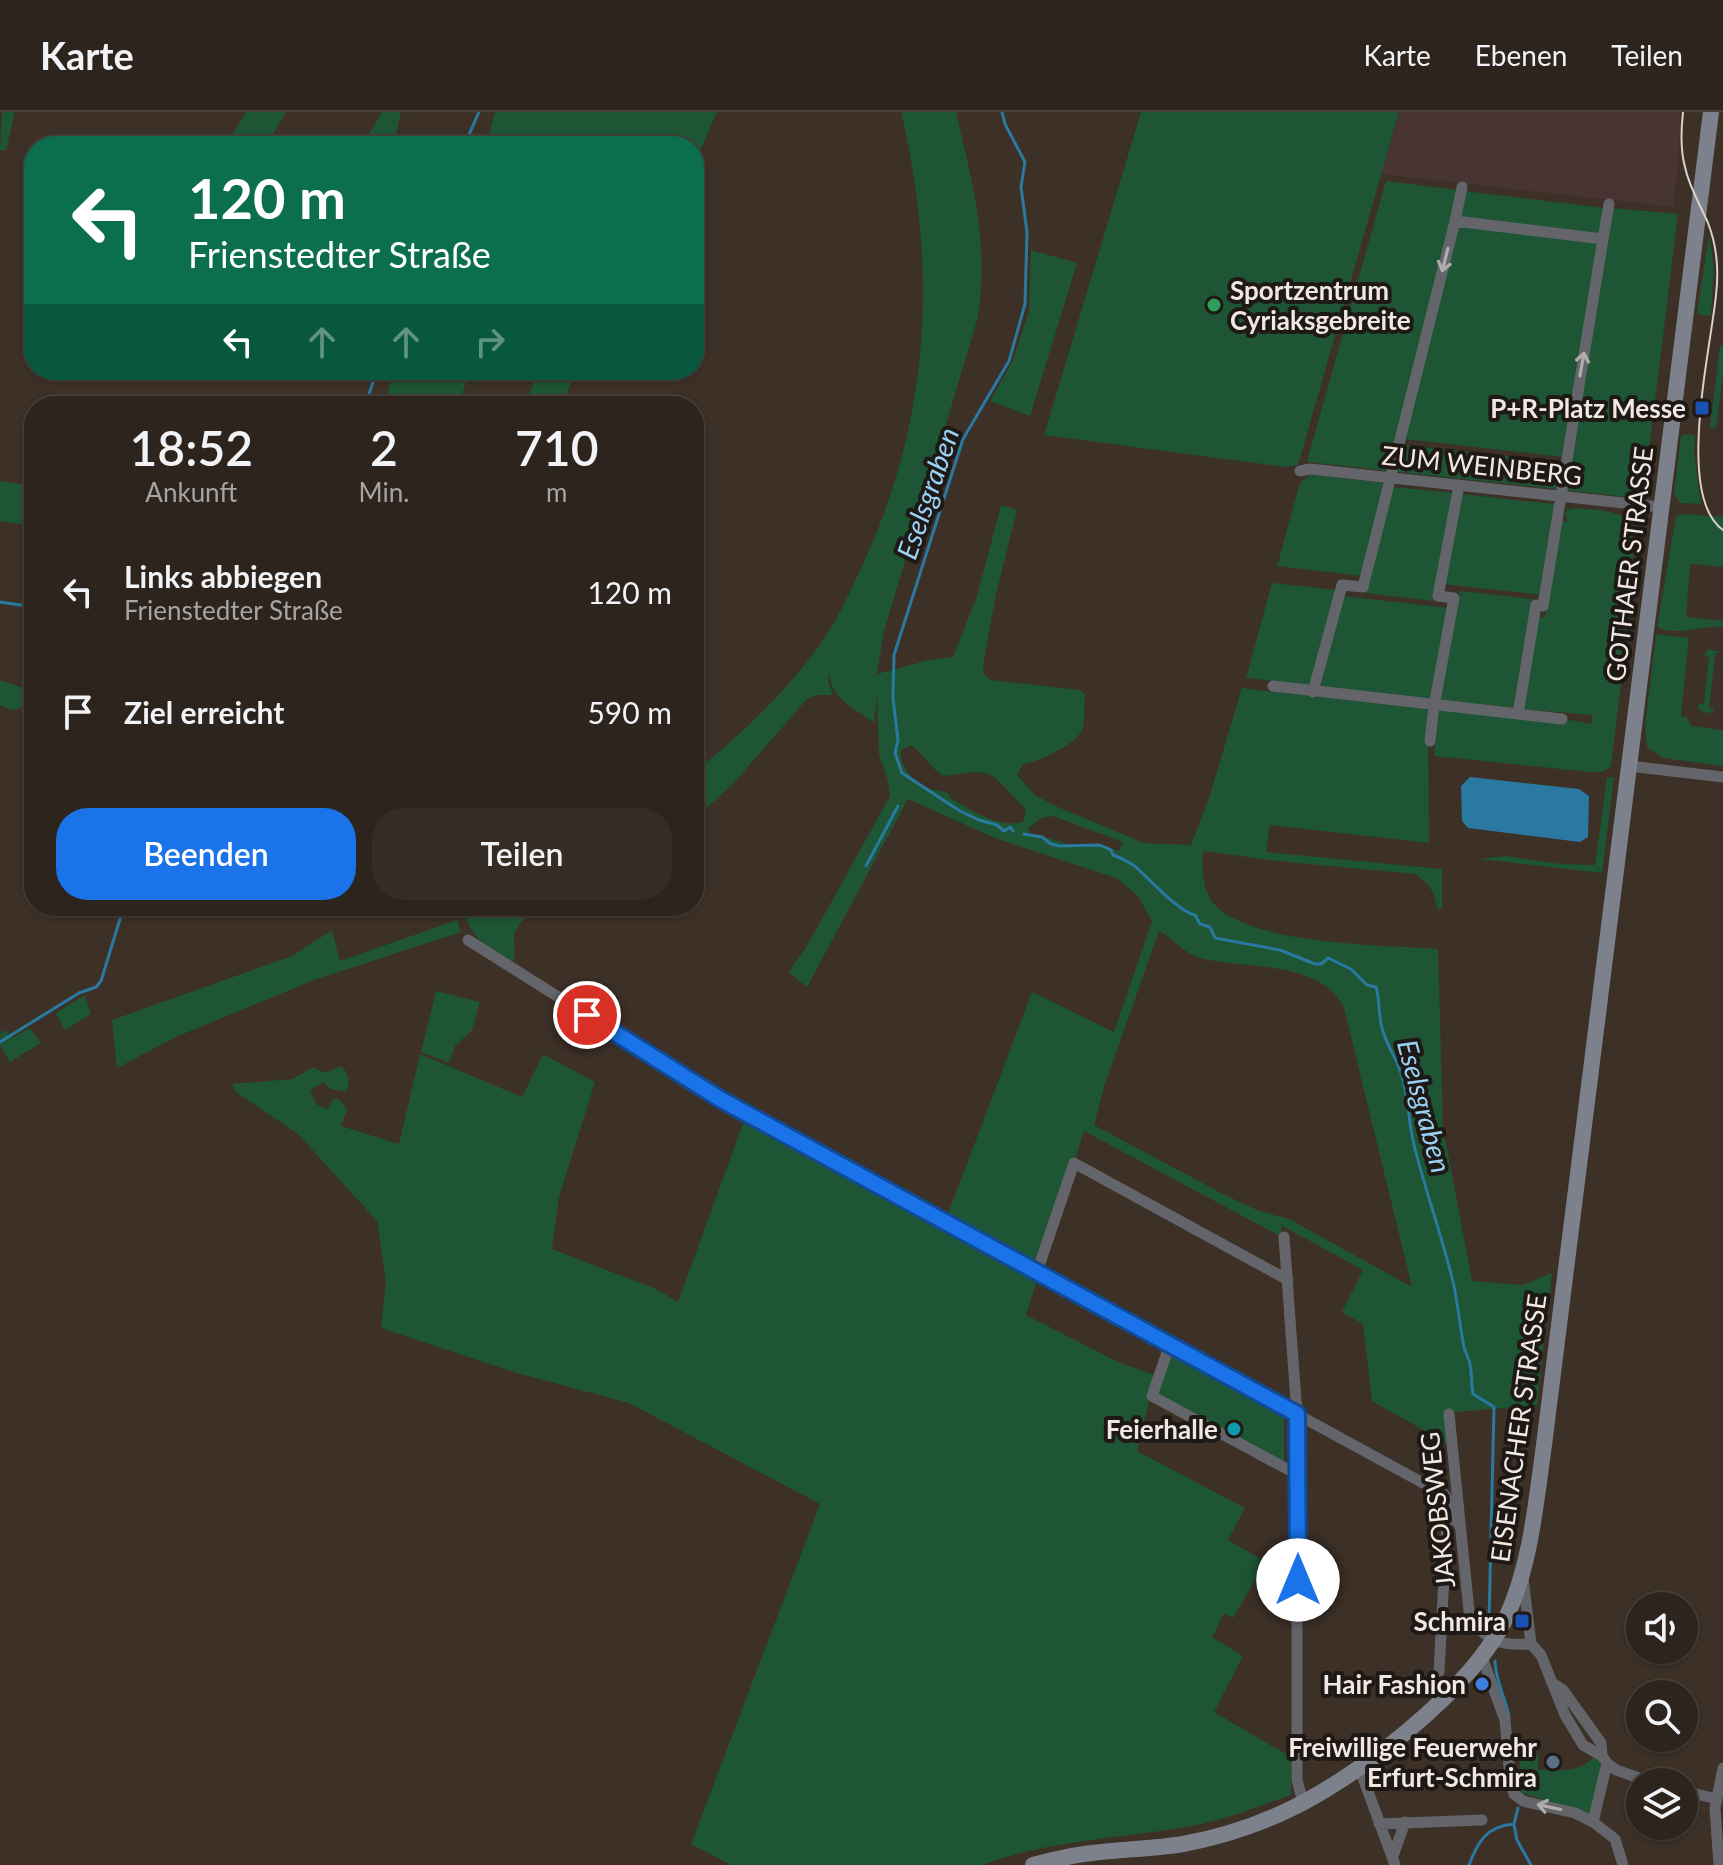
<!DOCTYPE html>
<html lang="de">
<meta charset="utf-8">
<style>
body{margin:0;font-family:Lato,sans-serif;background:#352c26;color:#f1f3f6;height:100vh;display:flex;flex-direction:column;font-size:30px;white-space:nowrap}
*{box-sizing:border-box;margin:0}
p{font-size:26px;color:#a7a4a4}
.icon{flex:none;width:44px;height:44px;fill:none;stroke:currentColor;stroke-width:2;stroke-linecap:round;stroke-linejoin:round}
.map{position:relative;flex:1;overflow:hidden}
.drawer{position:absolute;left:24px;top:284px;width:680px;height:520px;display:flex;flex-direction:column;background:#2d241d;border-radius:32px;box-shadow:0 2px 6px #0004,0 0 0 2px #48413b}
.drawer>*{flex:none}
.top-card{position:absolute;left:24px;top:24px;width:680px;height:244px;border-radius:32px;box-shadow:0 2px 6px #0004,0 0 0 2px #48413b;background:#0b6e4f;color:#fff;overflow:hidden}
.tools{position:absolute;left:1626px;top:1480px;display:grid;gap:16px}
.tools a{display:grid;place-items:center;width:72px;height:72px;border-radius:50%;background:#2d241d;box-shadow:0 2px 6px #0004,0 0 0 2px #48413b;font-size:40px}
.pin{position:absolute;display:grid;place-items:center;width:68px;height:68px;color:#fff;margin:-34px;border:4px solid #fff;border-radius:50%;box-shadow:0 2px 8px #0007}
.me{position:absolute;width:88px;margin:-44px;rotate:0deg;stroke-linejoin:round;filter:drop-shadow(0 0 6px #0008)}
.turn{display:flex;align-items:center;gap:28px;height:168px;padding:0 32px;font-size:36px}
.turn .icon{width:104px;height:104px;stroke-width:2.5}
.turn b{display:block;font-size:56px;line-height:68px}
.lanes{display:flex;align-items:center;height:76px;padding:0 32px;background:#0003;justify-content:center;gap:40px;direction:ltr}
.lanes .off{opacity:.35}
.eta{display:flex;justify-content:space-evenly;align-items:center;height:136px;text-align:center}
.eta b{font-size:48px;font-weight:600;line-height:56px}
.action{display:flex;gap:16px;margin-top:auto;padding:16px 32px}
.action a{flex:1;height:92px;border-radius:32px;background:#1a73e8;color:#fff;font-size:32px;font-weight:600;line-height:92px;text-align:center}
.action a+a{background:#352c26;color:#f1f3f6}
ul{padding:0;list-style:none}
li{display:flex;align-items:center;gap:24px;height:120px;padding:0 32px}
li div{flex:1}
li b{display:block;font-size:30px}
li em{font-style:normal}
header{display:flex;align-items:center;gap:48px;box-sizing:border-box;height:112px;padding:0 40px;background:#2d241d;border-bottom:2px solid #48413b}
header strong{font-size:38px}
nav{display:flex;gap:44px;margin-inline-start:auto;font-size:28px}
.map>svg:first-child{display:block}
</style>
<header>
<strong>Karte</strong>
<nav><a>Karte</a><a>Ebenen</a><a>Teilen</a></nav>
</header>
<div class="map">
<svg width="1723" height="1753" viewBox="0 0 1723 1753">
<rect width="100%" height="100%" fill="#3c3027"/>
<!-- commercial -->
<path fill="#493434" d="M1400,0H1680L1679,41L1673,95L1381,62Z"/>
<!-- green -->
<path fill="#1e5534" fill-rule="evenodd" d="M2,0H15L6,38H0Z
M246,0H286L266,34H225Z
M382,0H401L393,34H365L369,22Z
M495,0H717L694,53V34H486Z
M901,0H956C973,74 989,128 978,205L884,519L877,562L929,548L953,545L977,484L1001,393L1017,398L996,482L983,553L984,562L991,568L1081,578L1085,583C1084,594 1085,606 1083,616C1079,631 1037,651 1023,652L1017,663L1035,683L1053,693L1144,731L1191,733L1209,686L1242,576L1428,597L1429,731L1270,713L1266,740L1442,757V797H1437C1435,780 1429,770 1414,762L1278,749L1203,739C1202,755 1202,779 1214,792C1251,833 1384,833 1438,837L1443,1015L1472,1169L1523,1173L1552,1161L1537,1293L1444,1301L1448,1332L1372,1289L1363,1212L1342,1200L1363,1158L1281,1113L1282,1125L1084,1019L1026,1203L1120,1251L1155,1263L1137,1339L1245,1396L1228,1428L1266,1450L1233,1506L1224,1501L1212,1525L1243,1544L1214,1600L1291,1645V1683C1262,1693 1232,1705 1202,1712C1129,1727 1054,1726 983,1753H731L691,1732L820,1392L629,1291L517,1261L381,1216L386,1170L377,1109L298,1022L236,980L232,972L293,967L313,955L324,961L342,954C349,964 351,969 346,980L331,977L324,970L310,978L316,992L327,997L334,986L340,988L347,997L341,1014L399,1032L420,942L522,985L543,942L595,970L559,1085L552,1137L656,1177L678,1190L745,1006L943,1115L1032,880L1114,920L1152,809L1138,784L1116,766L995,726L908,687L807,875L789,860L808,832L890,684L888,669L879,642L877,582L874,611C855,596 829,586 830,560L828,569L833,583H817L807,587L732,673L694,707V661C736,626 777,589 810,546C834,516 851,479 866,445C931,301 937,152 901,0ZM910,633C924,640 929,657 945,664C1000,654 989,663 1026,697L1023,710C999,717 970,697 950,686L948,681C942,678 935,679 928,676C913,669 899,655 901,639ZM1053,704L1123,730L1119,739L1100,732H1068L1029,721L1028,716L1042,706ZM1159,819C1173,826 1184,842 1200,846C1245,858 1320,847 1344,896L1412,1175L1289,1107L1259,1099L1223,1082L1094,1013L1104,975Z
M1141,0H1399L1298,353L1285,355L1044,323Z
M1386,69L1458,78L1389,359L1309,350L1307,349Z
M1464,79L1604,96L1600,120L1596,123L1460,106Z
M1611,96L1678,102L1643,387L1564,378Z
M1459,114L1594,130L1598,134L1563,345L1404,327Z
M1709,123L1714,156L1711,204L1697,202Z
M1031,138L1077,151L1030,304L990,289L1013,248L1029,199Z
M1720,233L1723,234V262L1716,316L1710,315Z
M395,258H470L458,294H383Z
M538,258H576L562,294H525Z
M1688,322L1695,323L1694,340L1701,392L1680,391L1674,382L1681,324Z
M1405,333L1560,350L1556,377L1399,360L1397,357Z
M1310,363L1385,371L1362,464L1277,454L1300,371Z
M0,369L34,374V414L0,409Z
M1392,375L1454,381L1433,489L1366,481Z
M1461,382L1555,392L1541,483L1443,472Z
M1574,396C1594,398 1620,397 1634,413L1631,491L1611,654L1603,660H1591L1434,644L1438,598L1564,607L1592,612V603L1522,597L1537,505L1545,506L1560,409L1568,410L1565,402L1567,398Z
M1682,402L1723,405V455L1692,452L1690,454L1686,505L1723,509V515C1701,513 1678,525 1657,515L1676,405Z
M1272,471L1336,478L1312,573L1246,566Z
M1460,479L1532,487L1513,596L1442,588L1440,584Z
M1342,484L1449,496L1430,587L1321,575Z
M1656,522L1689,526L1681,604L1687,605L1691,614L1723,618V654L1663,646L1647,635L1645,614Z
M1708,537L1720,540L1715,542L1709,596L1714,597L1712,601L1703,600L1698,596V592H1704L1709,545L1704,544Z
M0,568L24,576L28,589C20,599 12,600 0,593Z
M1607,665L1614,666L1602,761L1479,747L1506,744L1560,752L1595,753Z
M462,794H550C534,801 515,807 514,827C514,838 517,842 511,852C487,838 469,823 462,794Z
M457,808L461,820L314,868L176,925L117,956L112,908L292,844L332,818L340,849Z
M436,879L480,890L472,918L455,934L449,951L421,940Z
M85,883L91,902L65,918L56,901Z
M30,916L41,931L10,950L0,933V922L6,918L12,926Z
M1171,1244L1284,1306V1350L1156,1282Z
M1538,1642V1658C1559,1658 1581,1661 1595,1644L1600,1649L1601,1660L1590,1703L1519,1680L1520,1646Z"/>
<!-- water -->
<path fill="#2979a0" d="M1470,665L1579,677L1589,684L1588,725L1580,730L1468,716L1462,709L1461,674Z"/>
<g fill="none" stroke-linecap="round" stroke-linejoin="round">
<!-- stream -->
<path stroke="#2979a0" stroke-width="3" d="M1002,0L1005,12L1025,50L1021,75L1027,120L1025,192L1009,249L963,327L894,543L893,587L898,628L895,641L902,661L960,699L979,708L997,713L1004,719L1010,715L1013,719
M464,34L479,0
M365,294L377,258
M0,490L34,495
M1024,722L1042,725L1051,732L1060,734L1100,733L1111,738L1113,743C1121,746 1129,750 1136,755C1149,767 1179,800 1195,803L1200,812L1210,815L1215,826L1280,838L1315,852H1321L1328,846L1351,857L1367,873L1376,875C1380,888 1378,902 1382,916C1387,935 1396,945 1401,961C1409,985 1408,1009 1414,1033C1426,1081 1443,1127 1454,1174C1458,1194 1460,1215 1464,1235C1465,1241 1469,1246 1470,1252C1472,1262 1471,1272 1473,1282L1494,1295L1489,1509
M866,754L898,694
M0,930L79,881L96,875L101,869L124,794
M1495,1549C1495,1567 1505,1585 1509,1604
M1514,1713L1517,1728L1531,1753
M1469,1753C1478,1729 1487,1714 1514,1712L1518,1696"/>
<!-- street -->
<path stroke="#63656b" stroke-width="11" d="M1455,109L1462,75
M1603,127L1609,92
M1300,359L1310,357L1660,395
M1273,574L1562,607
M1313,580L1342,473L1363,475L1455,109L1603,127L1543,494L1536,493L1518,602
M1430,629L1434,594L1454,486L1438,484L1459,373
M1629,654L1723,665
M468,828L720,987L1445,1383L1460,1415
M1284,1125L1297,1302V1668L1301,1683L1305,1689
M1037,1160L1074,1051L1288,1168
M1170,1232L1152,1284L1298,1363
M1449,1302L1469,1499C1483,1530 1500,1534 1531,1532
M1523,1466L1531,1532L1541,1543L1565,1603L1583,1633L1602,1644L1607,1651L1593,1710L1615,1727L1623,1753
M1482,1545L1505,1608L1510,1666L1514,1682L1523,1689L1575,1701L1593,1710
M1439,1560L1448,1389
M1552,1571L1563,1578L1601,1631L1602,1644
M1607,1651L1616,1658L1650,1670
M1359,1655L1395,1753
M1684,1679L1717,1687
M1379,1712L1482,1708
M1393,1744L1405,1710
M1719,1753L1715,1696L1723,1656"/>
<!-- secondary -->
<path stroke="#7d818b" stroke-width="16" d="M1033,1753C1052,1748 1073,1743 1092,1741C1122,1737 1153,1737 1183,1732C1216,1726 1251,1715 1282,1701C1355,1668 1472,1578 1507,1504C1531,1451 1536,1390 1544,1333L1711,0"/>
<!-- tram -->
<path stroke="#dad1cb" stroke-width="2" d="M1683,0C1681,18 1680,37 1685,55C1689,75 1700,92 1708,111C1717,134 1719,158 1716,183C1711,236 1675,384 1723,418"/>
</g>
<!-- one-way arrows -->
<defs><path id="oneway-shaft" d="M-6 0H5M1.5-3L5.5 0L1.5 3" fill="none" stroke-width="1.6" stroke-linecap="round" stroke-linejoin="round" transform="scale(2)"/></defs>
<g stroke="#b1adad">
<use href="#oneway-shaft" transform="translate(1445 148) rotate(104)"/>
<use href="#oneway-shaft" transform="translate(1582 252) rotate(-80)"/>
<use href="#oneway-shaft" transform="translate(1549 1695) rotate(-168)"/>
</g>
<g fill="none" stroke-linecap="round" stroke-linejoin="round">
<!-- route casing -->
<g stroke="#114b97" stroke-width="20">
<path id="route" d="M587,903L720,987L1297,1302L1298,1468"/>
</g>
<!-- route -->
<use href="#route" stroke="#1a73e8" stroke-width="14"/>
</g>
<!-- markers -->
<circle fill="#2e9e5b" stroke="#1f1915" stroke-width="3" cx="1214" cy="193" r="8"/>
<g fill="#1a4fb4" stroke="#1f1915" stroke-width="3">
<rect x="1694" y="288" width="16" height="16" rx="4"/>
<rect x="1514" y="1501" width="16" height="16" rx="4"/>
</g>
<circle fill="#0f9aa8" stroke="#1f1915" stroke-width="3" cx="1234" cy="1317" r="8"/>
<circle fill="#3f7fe0" stroke="#1f1915" stroke-width="3" cx="1482" cy="1572" r="8"/>
<circle fill="#5c6f8a" stroke="#1f1915" stroke-width="3" cx="1553" cy="1650" r="8"/>
<g text-anchor="middle" dominant-baseline="central" stroke-width="8" stroke-linejoin="round" paint-order="stroke">
<!-- poi labels -->
<g font-size="26" font-weight="bold" fill="#f1e8e3" stroke="#1f1915" text-anchor="end">
<text x="1230" y="178" text-anchor="start">Sportzentrum<tspan x="1230" dy="30">Cyriaksgebreite</tspan></text>
<text x="1686" y="296">P+R-Platz Messe</text>
<text x="1218" y="1317">Feierhalle</text>
<text x="1506" y="1509">Schmira</text>
<text x="1466" y="1572">Hair Fashion</text>
<text x="1537" y="1635">Freiwillige Feuerwehr<tspan x="1537" dy="30">Erfurt-Schmira</tspan></text>
</g>
<!-- street labels -->
<g font-size="26" fill="#f1e8e3" stroke="#1f1915">
<text transform="translate(1482 353) rotate(6)">ZUM WEINBERG</text>
<text transform="translate(1629 452) rotate(-83)">GOTHAER STRASSE</text>
<text transform="translate(1518 1316) rotate(-82)">EISENACHER STRASSE</text>
<text transform="translate(1437 1398) rotate(-96)">JAKOBSWEG</text>
</g>
<!-- water labels -->
<g font-size="28" font-style="italic" fill="#98d2f4" stroke="#1f1915">
<text transform="translate(927 381) rotate(-71)">Eselsgraben</text>
<text transform="translate(1425 994) rotate(75)">Eselsgraben</text>
</g>
</g>
</svg>
<div class="tools">
<a><svg class="icon" aria-label="sound" viewBox="0 0 24 24"><path d="M4 9h4l5-4v14l-5-4H4zM17 9q2 3 0 6"/></svg></a>
<a><svg class="icon" aria-label="search" viewBox="0 0 24 24"><circle cx="10" cy="10" r="6"/><path d="M15 15l6 6"/></svg></a>
<a><svg class="icon" aria-label="layers" viewBox="0 0 24 24"><path d="M12 4l9 5-9 5-9-5zM3 14l9 5 9-5"/></svg></a>
</div>
<div class="pin" style="left:587px;top:903px;background:#d93025"><svg class="icon" aria-label="arrive" viewBox="0 0 24 24"><path d="M6 21V4h12l-3 4 3 4H6"/></svg></div>
<svg class="me" style="left:1298px;top:1468px" viewBox="-20 -20 40 40"><circle r="19" fill="#fff"/><path d="M0-13L10 11 0 6-10 11z" fill="#1a73e8"/></svg>
<div class="top-card">
<div class="turn"><svg class="icon" aria-label="left" viewBox="0 0 24 24"><path d="M17 20v-9H6M10 6l-5 5 5 5"/></svg><div><b>120 m</b>Frienstedter Straße</div></div>
<div class="lanes"><svg class="icon" aria-label="left" viewBox="0 0 24 24"><path d="M17 20v-9H6M10 6l-5 5 5 5"/></svg><svg class="icon off" aria-label="ahead" viewBox="0 0 24 24"><path d="M12 20V5M6 11l6-6 6 6"/></svg><svg class="icon off" aria-label="ahead" viewBox="0 0 24 24"><path d="M12 20V5M6 11l6-6 6 6"/></svg><svg class="icon off" aria-label="right" viewBox="0 0 24 24"><path d="M7 20v-9h11M14 6l5 5-5 5"/></svg></div>
</div>
<section class="drawer">
<div class="eta">
<div><b>18:52</b><p>Ankunft</p></div>
<div><b>2</b><p>Min.</p></div>
<div><b>710</b><p>m</p></div>
</div>
<ul>
<li><svg class="icon" aria-label="left" viewBox="0 0 24 24"><path d="M17 20v-9H6M10 6l-5 5 5 5"/></svg><div><b>Links abbiegen</b><p>Frienstedter Straße</p></div><em>120 m</em></li>
<li><svg class="icon" aria-label="arrive" viewBox="0 0 24 24"><path d="M6 21V4h12l-3 4 3 4H6"/></svg><div><b>Ziel erreicht</b></div><em>590 m</em></li>
</ul>
<div class="action"><a>Beenden</a><a>Teilen</a></div>
</section>
</div>
